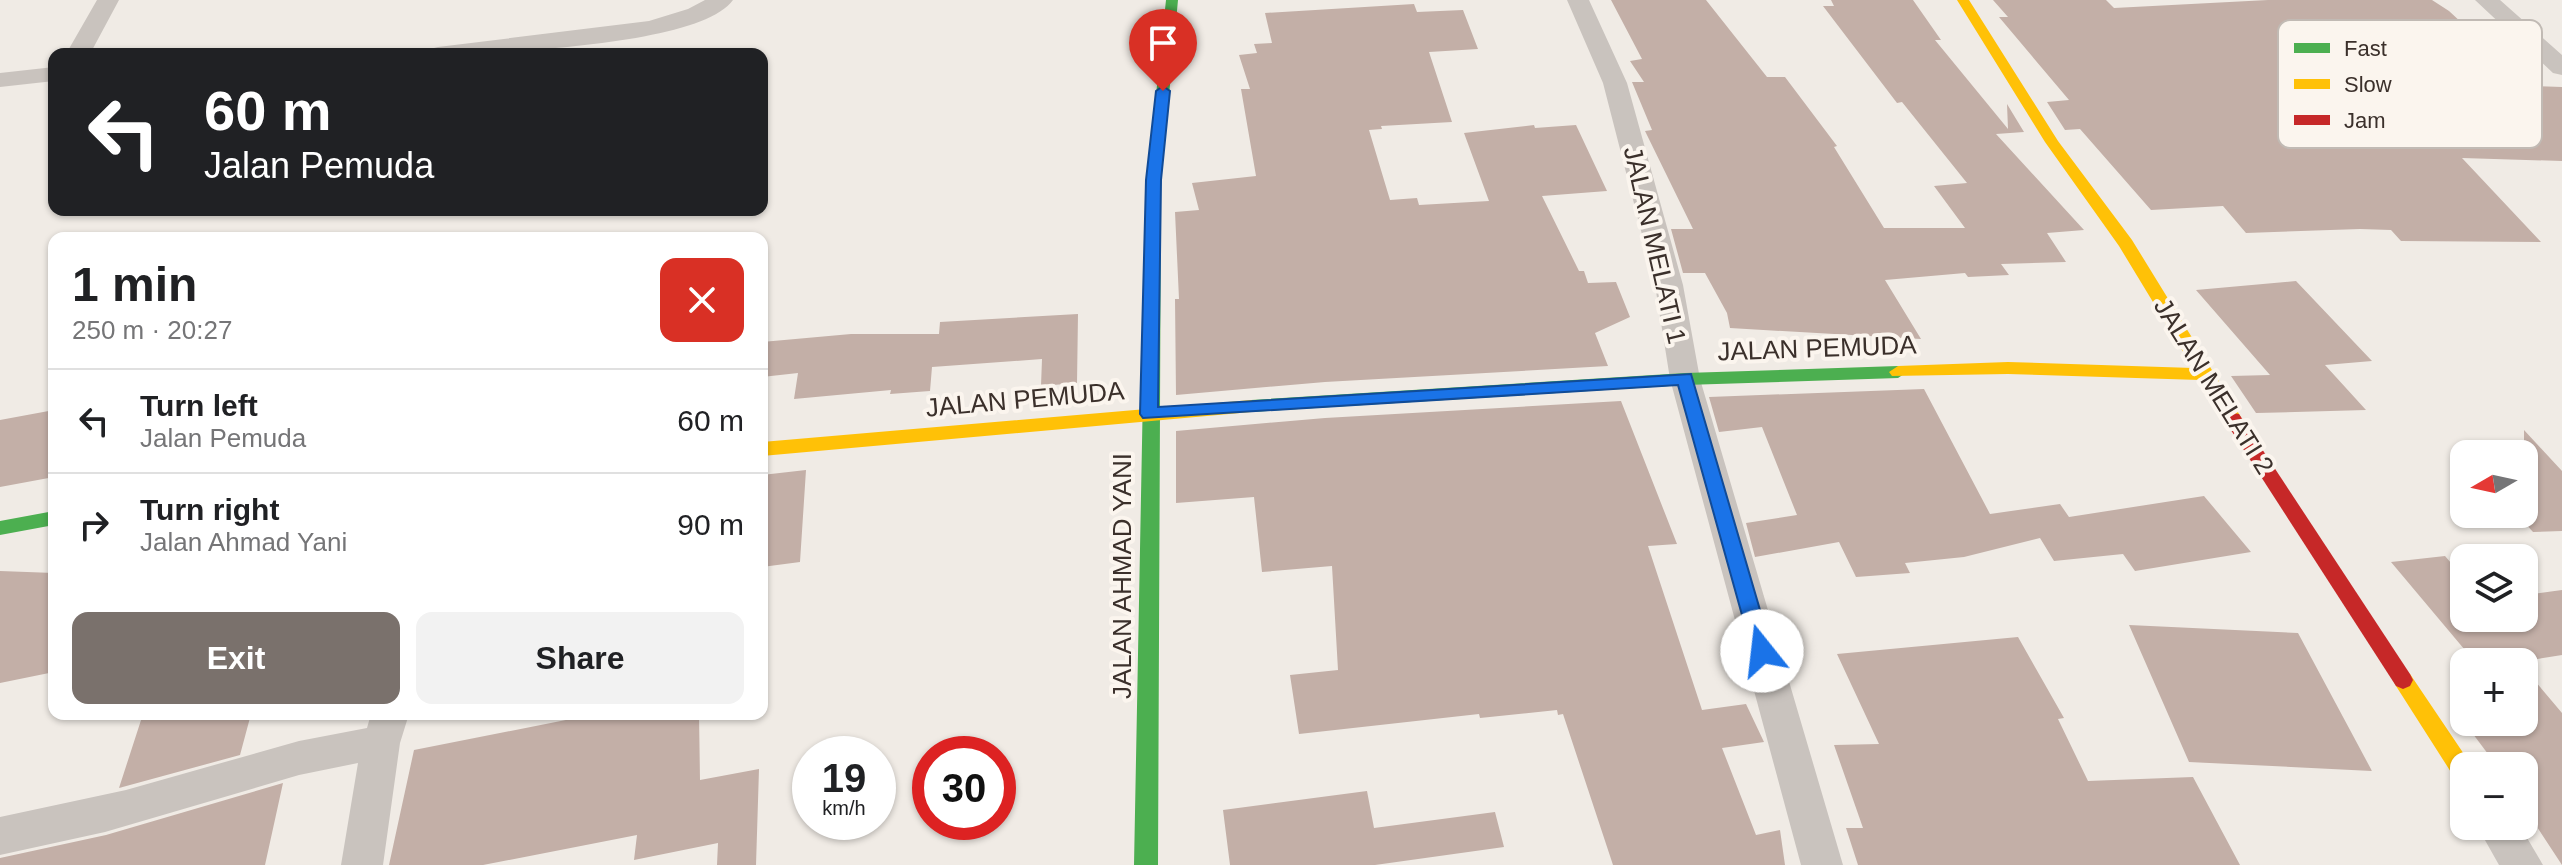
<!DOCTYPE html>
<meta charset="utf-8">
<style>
body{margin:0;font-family:Helvetica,sans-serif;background:#f2f2f2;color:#202124;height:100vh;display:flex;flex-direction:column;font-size:30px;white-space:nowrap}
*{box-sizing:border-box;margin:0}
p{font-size:26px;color:#757577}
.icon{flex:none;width:44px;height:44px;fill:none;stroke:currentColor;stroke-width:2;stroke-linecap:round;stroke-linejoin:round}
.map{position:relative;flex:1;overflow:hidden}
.side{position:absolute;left:48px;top:232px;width:720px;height:488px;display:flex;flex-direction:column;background:#fff;border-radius:16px;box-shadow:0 2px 6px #0004}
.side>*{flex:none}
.banner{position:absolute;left:48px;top:48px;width:720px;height:168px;border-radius:16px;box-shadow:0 2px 6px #0004;background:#202124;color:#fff;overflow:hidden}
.needle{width:52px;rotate:261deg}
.controls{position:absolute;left:2450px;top:440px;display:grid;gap:16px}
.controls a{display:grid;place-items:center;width:88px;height:88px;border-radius:16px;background:#fff;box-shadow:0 2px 6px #0004;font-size:40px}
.speed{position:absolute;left:792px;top:736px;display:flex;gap:16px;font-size:40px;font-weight:700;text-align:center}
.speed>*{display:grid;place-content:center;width:104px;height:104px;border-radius:50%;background:#fff;box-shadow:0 2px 6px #0004;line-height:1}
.speed small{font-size:20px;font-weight:400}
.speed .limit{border:12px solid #d22;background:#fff;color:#111}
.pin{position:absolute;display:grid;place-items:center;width:68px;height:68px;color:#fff;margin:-82px -34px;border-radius:50% 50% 50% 0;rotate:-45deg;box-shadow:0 0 8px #0007}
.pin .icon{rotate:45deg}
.me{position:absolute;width:88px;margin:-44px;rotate:344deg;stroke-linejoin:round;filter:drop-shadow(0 0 6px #0008)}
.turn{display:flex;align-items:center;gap:28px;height:168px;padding:0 24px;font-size:36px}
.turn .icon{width:104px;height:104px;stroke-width:2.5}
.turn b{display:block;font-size:56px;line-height:68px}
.round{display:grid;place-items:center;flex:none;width:84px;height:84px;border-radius:16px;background:#f2f2f2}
.overview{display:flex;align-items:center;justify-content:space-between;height:136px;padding:0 24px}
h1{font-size:48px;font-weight:800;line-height:60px}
.action{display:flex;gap:16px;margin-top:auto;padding:16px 24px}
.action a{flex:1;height:92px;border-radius:16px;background:#7a716c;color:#fff;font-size:32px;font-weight:800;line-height:92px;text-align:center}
.action a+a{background:#f2f2f2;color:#202124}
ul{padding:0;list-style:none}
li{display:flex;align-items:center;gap:24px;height:104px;padding:0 24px;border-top:2px solid #e0e0e0}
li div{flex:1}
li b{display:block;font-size:30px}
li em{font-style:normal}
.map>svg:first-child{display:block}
</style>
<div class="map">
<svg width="2562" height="865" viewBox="0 0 2562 865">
<rect width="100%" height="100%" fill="#f0ebe5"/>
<!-- building -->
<path fill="#c3afa7" d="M1611,0H1706L1767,77H1785L1837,146L1834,147L1884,228H1965L1934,186L1967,183L1902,102L1897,103L1823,6H1834L1831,0H1913L1941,40H1935L2008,129L2007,104L2024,132L1996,134L2084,230L2047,233L2066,262L2001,264L2009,275L1968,277L1965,273L1885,280L1921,339L1730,328L1727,313L1705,273H1683L1671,229H1693L1645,131L1652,130L1632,82H1644L1630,61L1642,59Z
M1993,0H2106L2114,8L2268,0H2432L2449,11L2530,86L2562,87V161L2462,158L2541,242L2401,241L2391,230L2360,229L2246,233L2223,206L2151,210L2080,129L2065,130L2047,102L2069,100L1999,17H2008Z
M1414,4L1417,12L1463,10L1478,49L1429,52L1452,122L1381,126L1382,129L1369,130L1390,200L1417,198L1419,205L1489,201L1464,133L1534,125L1535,128L1576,125L1607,191L1542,196L1579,271H1584L1588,283L1616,282L1630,317L1595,333L1608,366L1325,382L1176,395L1175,299H1179L1175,212L1199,210L1192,183L1256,176L1241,89H1250L1239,55L1257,53L1254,44L1272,43L1265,13Z
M2296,281L2372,361L2325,365L2366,410L2256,413L2231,376L2270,375L2196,290Z
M1078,314L1077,383L1041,386L1042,359L932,367L930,391L890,394L891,390L794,399L798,373L762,377V342L851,334H939L940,322Z
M1924,389L1990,514L2060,504L2069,517L2204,496L2251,552L2135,571L2123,554L2054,561L2040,538L1964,557L1905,563L1910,573L1856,577L1839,542L1755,557L1746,523L1797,515L1762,427L1719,432L1709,397Z
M1621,401L1677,544L1648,546L1702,710L1746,704L1764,742L1722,748L1756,835L1780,830L1785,865H1613L1563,714L1558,715L1557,710L1480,718L1479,714L1299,734L1290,675L1338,670L1332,566L1262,572L1254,497L1176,503V431L1325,418Z
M54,410V477L0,487V420Z
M2524,430L2562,471V531L2533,532L2524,522Z
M806,470L800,562L762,567V475Z
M2445,556L2464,578V618H2524V595L2562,590V655L2519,662H2475L2391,562Z
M0,571L54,573V672L0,683Z
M2129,625L2298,633L2372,771L2189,762Z
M2018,637L2064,718L2058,719L2088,781L2193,777L2240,865H1858L1846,828H1863L1834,745L1879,744L1837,654Z
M2524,668L2562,713V865L2524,807V766H2497L2464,722H2524Z
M143,714H251L240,755L119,788Z
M596,714H699L700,780L759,769L756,865H717L718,843L634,860L637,835L483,865H389L414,750Z
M283,783L265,865H0V858L106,835Z
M1367,791L1374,828L1495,812L1504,847L1375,865H1230L1223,810Z"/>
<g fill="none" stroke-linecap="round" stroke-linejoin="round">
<!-- street -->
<path fill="#c9c3be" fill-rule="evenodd" d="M97,0H119L90,54H66Z
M705,0H733C700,47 484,54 426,54L430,49L438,47L649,21L688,9Z
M1567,0H1589L1627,83L1683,285L1700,379L1843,865H1801L1670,379L1655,285L1603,83Z
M2475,0H2500L2562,55V75L2553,73Z
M54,67V81L0,87V73Z
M371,714H409L400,743L383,865H341L358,763L299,775L105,832L0,855V817L126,790L299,741L367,728Z
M2477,826H2520L2543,865H2499Z"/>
<!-- fast -->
<path fill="#4caf50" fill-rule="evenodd" d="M1166,0H1178L1161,180L1158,865H1134L1147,180Z
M1898,366L1907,372L1898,378L1685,385L1251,412L1242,406L1251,400L1685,373Z
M54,511V525L0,535V521Z"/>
<!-- slow -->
<path fill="#ffc107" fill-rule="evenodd" d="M1957,0H1969L2058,141L2132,240L2239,414L2242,419L2239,424H2227L2200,380L2008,374L1892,376L1889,372L1898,366L2008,362L2193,368L2119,246L2045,142Z
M1251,400L1260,406L1251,412L762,456V442Z
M2403,671L2410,674L2472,766H2464V783L2456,780L2396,686L2393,680L2396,674Z"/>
<!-- jam -->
<path fill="#c62828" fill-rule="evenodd" d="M2233,413L2239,414L2410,674L2413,680L2410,686L2403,689L2396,686L2227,424L2224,419Z"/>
</g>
<!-- route -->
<path fill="#1a73e8" stroke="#114b97" stroke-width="2" d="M1163,86L1170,91L1161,180L1158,407L1691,374L1772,651L1769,657L1762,660L1755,657L1752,651L1678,385L1143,418L1140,414L1146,180L1156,91Z"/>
<g text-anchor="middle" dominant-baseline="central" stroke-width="8" stroke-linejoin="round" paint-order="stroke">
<!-- street labels -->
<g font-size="26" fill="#3b302b" stroke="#fbf5ee">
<text transform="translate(1655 245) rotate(77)">JALAN MELATI 1</text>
<text transform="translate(1817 348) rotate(-2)">JALAN PEMUDA</text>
<text transform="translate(2214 386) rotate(58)">JALAN MELATI 2</text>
<text transform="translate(1025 399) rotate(-5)">JALAN PEMUDA</text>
<text transform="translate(1122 576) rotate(-90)">JALAN AHMAD YANI</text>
</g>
</g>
<!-- legend -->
<rect x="2278" y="20" width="264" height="128" rx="12" fill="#fbf5ee" stroke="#c1bab4" stroke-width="2"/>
<rect x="2294" y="43" width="36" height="10" fill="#4caf50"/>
<rect x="2294" y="79" width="36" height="10" fill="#ffc107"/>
<rect x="2294" y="115" width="36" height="10" fill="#c62828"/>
<g font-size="22" fill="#3b302b">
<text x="2344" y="56">Fast</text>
<text x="2344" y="92">Slow</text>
<text x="2344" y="128">Jam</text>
</g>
</svg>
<div class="controls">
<a><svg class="needle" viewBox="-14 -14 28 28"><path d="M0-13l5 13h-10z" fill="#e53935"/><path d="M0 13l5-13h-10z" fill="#757577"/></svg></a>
<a><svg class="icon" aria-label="layers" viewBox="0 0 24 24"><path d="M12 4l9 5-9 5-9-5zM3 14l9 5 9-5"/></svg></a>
<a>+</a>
<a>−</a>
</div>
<div class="speed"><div>19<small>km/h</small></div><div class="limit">30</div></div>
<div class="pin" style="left:1163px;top:91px;background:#d93025"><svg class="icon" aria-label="arrive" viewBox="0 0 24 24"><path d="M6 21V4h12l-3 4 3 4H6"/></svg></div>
<svg class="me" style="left:1762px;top:651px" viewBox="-20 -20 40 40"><circle r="19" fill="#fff"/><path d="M0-13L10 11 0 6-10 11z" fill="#1a73e8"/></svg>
<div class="banner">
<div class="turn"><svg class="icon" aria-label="left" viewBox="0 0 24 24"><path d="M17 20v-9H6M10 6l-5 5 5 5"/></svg><div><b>60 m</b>Jalan Pemuda</div></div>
</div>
<section class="side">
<div class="overview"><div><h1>1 min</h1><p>250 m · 20:27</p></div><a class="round" style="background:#d93025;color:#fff"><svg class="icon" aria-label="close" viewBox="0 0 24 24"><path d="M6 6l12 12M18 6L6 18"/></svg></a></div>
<ul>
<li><svg class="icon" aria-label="left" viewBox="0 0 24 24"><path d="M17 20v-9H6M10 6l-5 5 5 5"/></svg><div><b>Turn left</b><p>Jalan Pemuda</p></div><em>60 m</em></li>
<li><svg class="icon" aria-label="right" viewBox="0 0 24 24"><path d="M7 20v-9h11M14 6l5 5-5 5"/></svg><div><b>Turn right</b><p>Jalan Ahmad Yani</p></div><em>90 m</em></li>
</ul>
<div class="action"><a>Exit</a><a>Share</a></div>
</section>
</div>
